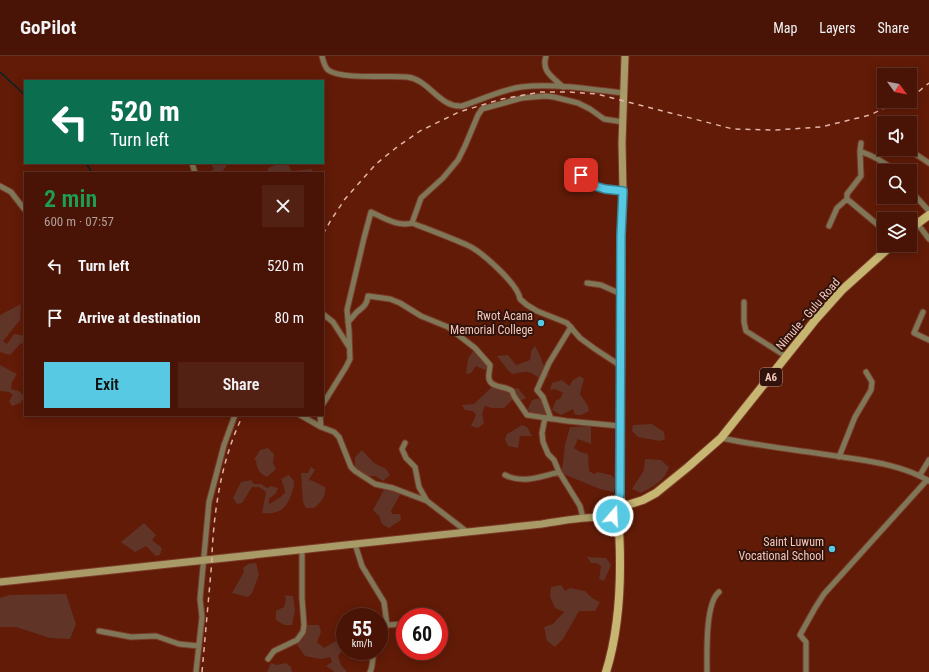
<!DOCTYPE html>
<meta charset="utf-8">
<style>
body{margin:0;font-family:"Roboto Condensed",sans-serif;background:#532113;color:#f1f3f6;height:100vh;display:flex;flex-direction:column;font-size:15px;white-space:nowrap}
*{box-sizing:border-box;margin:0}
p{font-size:13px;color:#b19e9a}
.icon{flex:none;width:22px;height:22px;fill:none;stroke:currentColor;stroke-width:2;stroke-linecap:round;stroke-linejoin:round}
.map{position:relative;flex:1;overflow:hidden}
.drawer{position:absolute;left:24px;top:116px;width:300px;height:244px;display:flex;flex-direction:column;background:#491405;border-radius:0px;box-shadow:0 2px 10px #0003,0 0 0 1px #613327}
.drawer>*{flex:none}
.top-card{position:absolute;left:24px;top:24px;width:300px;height:84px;border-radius:0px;box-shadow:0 2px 10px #0003,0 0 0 1px #613327;background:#0b6e4f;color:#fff;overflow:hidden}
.needle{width:26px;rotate:123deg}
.buttons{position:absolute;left:877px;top:12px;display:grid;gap:8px}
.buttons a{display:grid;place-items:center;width:40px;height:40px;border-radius:0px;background:#491405;box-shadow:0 2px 10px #0003,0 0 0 1px #613327;font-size:20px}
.speed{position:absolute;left:336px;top:552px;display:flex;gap:8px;font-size:20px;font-weight:700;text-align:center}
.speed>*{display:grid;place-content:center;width:52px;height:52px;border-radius:50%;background:#491405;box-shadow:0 2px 10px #0003,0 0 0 1px #613327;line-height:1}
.speed small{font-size:10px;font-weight:400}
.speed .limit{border:6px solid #d22;background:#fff;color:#111}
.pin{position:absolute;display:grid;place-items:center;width:34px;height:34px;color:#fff;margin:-17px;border-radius:8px;box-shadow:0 2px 6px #0006}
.me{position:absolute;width:44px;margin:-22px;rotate:19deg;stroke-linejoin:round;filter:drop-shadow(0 0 3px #0008)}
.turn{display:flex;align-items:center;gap:14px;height:84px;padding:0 20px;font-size:18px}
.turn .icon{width:52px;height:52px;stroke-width:2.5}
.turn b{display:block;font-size:28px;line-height:34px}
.round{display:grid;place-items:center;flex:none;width:42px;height:42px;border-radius:0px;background:#532113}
.summary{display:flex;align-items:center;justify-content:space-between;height:68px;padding:0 20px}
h1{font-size:24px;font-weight:600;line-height:30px;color:#1e9e55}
.action{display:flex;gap:8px;margin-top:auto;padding:8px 20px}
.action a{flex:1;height:46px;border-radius:0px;background:#58c9e3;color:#111;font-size:16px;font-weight:600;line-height:46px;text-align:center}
.action a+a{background:#532113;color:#f1f3f6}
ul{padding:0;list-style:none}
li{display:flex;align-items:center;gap:12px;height:52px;padding:0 20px}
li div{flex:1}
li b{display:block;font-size:15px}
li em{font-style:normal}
header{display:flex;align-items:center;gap:24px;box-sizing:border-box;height:56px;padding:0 20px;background:#491405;border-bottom:1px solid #613327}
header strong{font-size:19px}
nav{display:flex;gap:22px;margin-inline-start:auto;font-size:14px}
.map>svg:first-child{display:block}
</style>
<header>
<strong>GoPilot</strong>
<nav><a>Map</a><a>Layers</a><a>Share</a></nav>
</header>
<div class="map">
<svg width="929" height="616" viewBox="0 0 929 616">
<rect width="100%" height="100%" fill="#611b07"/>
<!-- green -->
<path fill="#613428" d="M212,107H228L225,112L221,117H208L214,113L211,108Z
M280,107H287L292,115L313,113L310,117H268V112Z
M21,248L20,264L3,285L7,288L14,278L25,280V289L21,287L10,299L0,296V259Z
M535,290C541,300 543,310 549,320L542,325C530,314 528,315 512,318L507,313L497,300L508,299L516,309L530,304L531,295Z
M474,293L485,304L488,311L485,314L476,310L471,317L466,318L468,303Z
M0,309L17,318L12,326L11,333L19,335L25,341L20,347L12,350L9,345L13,339L9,336L0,335Z
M580,320L584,323L580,338L588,350L589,355L581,359H575L573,353L561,359L552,354L556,344L560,343L563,337L555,333L550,334L552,327L562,324L569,330L573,324Z
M496,327L509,334L518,332L526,342L522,344L514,342L504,352H492L485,350L482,358L484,367L478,372L471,370L476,359L473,355L465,354L462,349L474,348Z
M540,342L544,343L549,356L550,366H545L541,360L531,358L528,353L532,344Z
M652,368L664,376L665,383L660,385L638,381L632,375L633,369Z
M522,369L527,371L532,380H520L518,392L508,390L505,383L507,378Z
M591,370V388L578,383L574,392L580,396L588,398L589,415L594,418L597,416L611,419L616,424L614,436L600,433L561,417L563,407L565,389L570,371Z
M268,392L274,398L273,407L276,413L267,421C259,417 257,413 256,404H254L260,394Z
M362,394L374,407L386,413L390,419L383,425L375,420H366L355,411V401Z
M645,403L661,404L669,411C665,425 653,430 641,437L632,433L644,414Z
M311,411L315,414L308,425L311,424L325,431C327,440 320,447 314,452H306L303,446L301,417H308Z
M289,419L294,425C294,433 292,437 289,444C283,456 276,458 262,457L266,436L259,431H252L242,447L237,448L233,442L241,426L251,424L254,428H261L267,432L271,430L278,432L276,437L269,443V448L278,443L285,437L284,431L281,423Z
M385,432L401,437L391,455L392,458H400L401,464L389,472L382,468L379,460L373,454Z
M144,467L156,479L152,484L162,492L160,499L156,500L146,490L135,496L121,486Z
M587,501L606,502L611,509L604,525L599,523L601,510L596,507H591Z
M256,507L259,519L252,537L248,541L232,537L244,516L243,512L248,508Z
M561,529L565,535L570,532L585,535L592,542L600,546L595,555H579L563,583L555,591L547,585L544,571L553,568L564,556L555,552L550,541L551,531Z
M66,538L76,568L70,583L50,582L16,571H0V542L9,539Z
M285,539L293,540L295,554L292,569H284L276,564V555L284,551L286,544Z
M303,569H319L321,576L317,586L324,592L336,585L343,594L338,600L341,609L347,616H335L326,610L332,606L330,601L321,603L305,600L293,583Z
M271,607L277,609L286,607L291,611L292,616H267Z"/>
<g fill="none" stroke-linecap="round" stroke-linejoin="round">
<!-- stream -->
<path stroke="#092329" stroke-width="1.5" d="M0,16L25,39
M86,107L92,117"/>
<!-- street casing -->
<g stroke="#7b3a28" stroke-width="7">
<path id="street" d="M322,0C323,4 324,10 328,14C342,24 389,19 407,21C429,23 439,52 462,50C481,44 500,34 521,31C552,27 592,33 623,37
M546,0C541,16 553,21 563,31
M861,87L860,95L861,120L847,138V143L884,174
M908,93L929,107
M860,95C873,100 884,105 895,115
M192,107L195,117
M579,113L583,127L605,133L623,135
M0,130L11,136L25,154
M910,134L929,155
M412,167C430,174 449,181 467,189C481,195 518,228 520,243L527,249L537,255L567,267L580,282L595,293L621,310
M917,167L929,183
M829,170L837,152L847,143
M587,227L601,229L621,238
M744,246V266L746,275L787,301
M923,256L914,277L929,284
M323,258L333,266L349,291
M348,266C351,263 354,259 357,256C363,251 367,249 368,240L390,243L400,247L421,260L448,271L475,292L490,309C490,313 488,319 489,323C491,332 506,330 512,335L514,340L527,359L567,365L620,370
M323,348L346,311L350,303L349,275L347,254L364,182L371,156C384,162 398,171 412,167L421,142L443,122L458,104L465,90L478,59L482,53L522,42L545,40L554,41L578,47L590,53L604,63L623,66
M300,359L321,371L334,376L339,381L351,411L355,415L375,428L393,432L427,445
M320,359L321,371
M545,362L542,377L543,386L548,398L554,404L559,416
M551,363L543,341L537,334L549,307L571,271
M721,382C759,390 797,394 836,400C867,405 901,408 929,425
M405,387L402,393L406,402L415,411L419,431L427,445L466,475
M839,401L855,361L871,334L872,326L866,316
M505,419C523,428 541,421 559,416L580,450L583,462
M920,419L929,404
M355,488L362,510L384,546L387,569L379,584
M387,569L405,568
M99,575L131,581L156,580L179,588L199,590
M268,603L274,595L297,584L303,576L304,569L302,542V494
M196,616L202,561L200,543L209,446L224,389L235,359
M370,616C374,609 371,602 375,595
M707,616C707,598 705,547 719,536
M806,616V586L800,579L815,552L824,538L927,424"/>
</g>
<!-- secondary casing -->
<g stroke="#7b3a28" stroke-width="9">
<path id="secondary" d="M623,450L620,438L619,420L621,310V180L623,135L622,87L625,0
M601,461L613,455
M0,526L542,468C566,464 590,459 615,463"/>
</g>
<!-- primary casing -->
<g stroke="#7b3a28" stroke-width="10">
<path id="primary" d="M910,173L929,159
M613 458a8 8 0 1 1 16 0a8 8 0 1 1-16 0Z
M624,450L643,444L656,437L688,411L721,382L816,263L842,234L892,189
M606,616C617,581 620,545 620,509C620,494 620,480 618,465"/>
</g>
<!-- street -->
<use href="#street" stroke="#7f7757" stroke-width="5"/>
<!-- secondary -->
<use href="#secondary" stroke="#a89b67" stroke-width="7"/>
<!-- primary -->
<use href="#primary" stroke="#c7b672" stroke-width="8"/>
<!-- rail -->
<path stroke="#e3b4a7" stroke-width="1.5" stroke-dasharray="5 5" stroke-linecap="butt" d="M910,40L918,36L929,27
M323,178L331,164L345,143L376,108L397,91L420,75L459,56L502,43L541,36H569L597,38L733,73L775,74L821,71L870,59L899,45
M202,616L212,504C212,492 213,481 214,470C218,431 226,394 243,359"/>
</g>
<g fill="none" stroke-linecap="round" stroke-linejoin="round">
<!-- route casing -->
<g stroke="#398394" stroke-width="10">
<path id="route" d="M581,119L583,126L585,127L605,133L623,135L621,180L620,438L617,450L613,455V460"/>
</g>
<!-- route -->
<use href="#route" stroke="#58c9e3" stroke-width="7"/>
</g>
<!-- markers -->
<g fill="#58c9e3" stroke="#32130b" stroke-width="1.5">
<circle cx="541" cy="267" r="4"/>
<circle cx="832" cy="493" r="4"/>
</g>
<g text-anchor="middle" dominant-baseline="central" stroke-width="4" stroke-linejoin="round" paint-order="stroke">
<!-- shield labels -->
<rect fill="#32130b" stroke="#ba9287" stroke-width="1" x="760" y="312" width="22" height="18" rx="3"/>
<g font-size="11" font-weight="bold" fill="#f4c8bc">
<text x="771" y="321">A6</text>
</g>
<!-- street labels -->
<g font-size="12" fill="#f4c8bc" stroke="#32130b">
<text transform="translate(808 258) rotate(-49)">Nimule - Gulu Road</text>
</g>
<!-- poi labels -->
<g font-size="12" fill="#f4c8bc" stroke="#32130b" text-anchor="end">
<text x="533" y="260">Rwot Acana<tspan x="533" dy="14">Memorial College</tspan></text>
<text x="824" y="486">Saint Luwum<tspan x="824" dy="14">Vocational School</tspan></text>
</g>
</g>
</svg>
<div class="buttons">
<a><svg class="needle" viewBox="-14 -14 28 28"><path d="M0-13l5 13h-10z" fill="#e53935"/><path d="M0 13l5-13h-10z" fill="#b19e9a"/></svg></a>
<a><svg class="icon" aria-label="sound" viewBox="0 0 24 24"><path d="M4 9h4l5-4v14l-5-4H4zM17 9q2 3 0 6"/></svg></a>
<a><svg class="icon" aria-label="search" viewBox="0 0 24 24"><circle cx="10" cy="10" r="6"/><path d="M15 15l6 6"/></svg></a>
<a><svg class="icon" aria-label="layers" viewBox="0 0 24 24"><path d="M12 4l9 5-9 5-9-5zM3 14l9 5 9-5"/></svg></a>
</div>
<div class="speed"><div>55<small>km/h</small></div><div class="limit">60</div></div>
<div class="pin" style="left:581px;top:119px;background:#d93025"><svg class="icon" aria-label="arrive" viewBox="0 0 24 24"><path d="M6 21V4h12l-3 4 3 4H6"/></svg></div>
<svg class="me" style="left:613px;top:460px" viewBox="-20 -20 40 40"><circle r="17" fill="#58c9e3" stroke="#fff" stroke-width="3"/><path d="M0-11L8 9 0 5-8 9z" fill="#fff"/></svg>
<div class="top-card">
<div class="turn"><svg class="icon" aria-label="left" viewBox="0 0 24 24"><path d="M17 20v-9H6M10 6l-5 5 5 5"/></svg><div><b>520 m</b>Turn left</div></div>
</div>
<section class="drawer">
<div class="summary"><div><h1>2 min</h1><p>600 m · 07:57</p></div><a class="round"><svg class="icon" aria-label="close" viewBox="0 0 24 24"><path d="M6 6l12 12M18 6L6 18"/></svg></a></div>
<ul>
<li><svg class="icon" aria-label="left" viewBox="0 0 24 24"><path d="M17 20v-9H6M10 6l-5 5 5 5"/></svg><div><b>Turn left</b></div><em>520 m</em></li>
<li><svg class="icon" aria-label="arrive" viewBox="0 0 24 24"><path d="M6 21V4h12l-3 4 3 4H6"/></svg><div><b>Arrive at destination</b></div><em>80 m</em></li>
</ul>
<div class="action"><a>Exit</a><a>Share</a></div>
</section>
</div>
